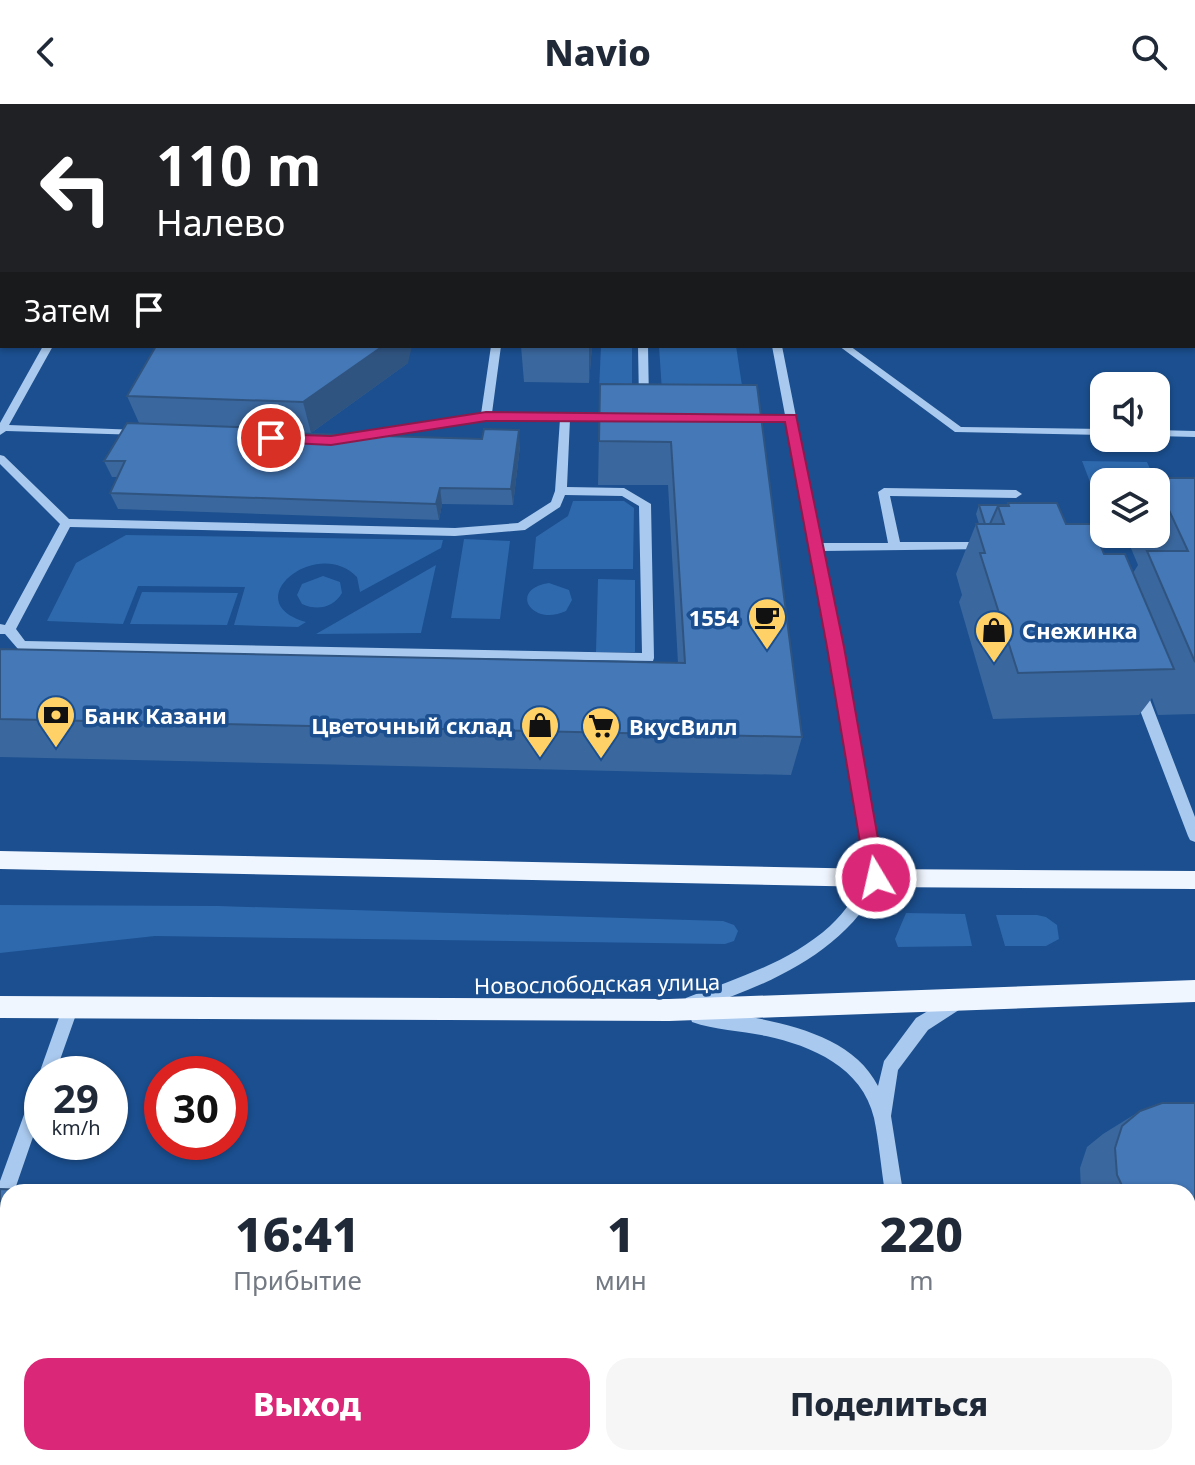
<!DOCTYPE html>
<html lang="ru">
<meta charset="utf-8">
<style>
body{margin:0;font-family:"Noto Sans",sans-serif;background:#f6f6f7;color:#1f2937;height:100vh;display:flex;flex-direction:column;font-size:30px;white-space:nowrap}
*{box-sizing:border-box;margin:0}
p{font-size:26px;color:#747a83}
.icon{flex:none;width:44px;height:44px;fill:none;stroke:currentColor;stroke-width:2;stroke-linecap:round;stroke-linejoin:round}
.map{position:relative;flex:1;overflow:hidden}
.side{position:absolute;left:0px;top:1080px;width:1196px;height:282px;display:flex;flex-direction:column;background:#fff;border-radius:24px 24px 0 0;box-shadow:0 2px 6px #0004}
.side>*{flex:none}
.top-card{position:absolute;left:0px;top:0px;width:1196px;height:244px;box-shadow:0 2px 6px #0004;background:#202124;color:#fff;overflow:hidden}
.tools{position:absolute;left:1090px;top:268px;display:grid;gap:16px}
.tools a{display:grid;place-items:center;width:80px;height:80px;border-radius:16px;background:#fff;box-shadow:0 2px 6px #0004;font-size:40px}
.speed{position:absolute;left:24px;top:952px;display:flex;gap:16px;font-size:40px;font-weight:700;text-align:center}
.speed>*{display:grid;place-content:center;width:104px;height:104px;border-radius:50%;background:#fff;box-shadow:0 2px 6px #0004;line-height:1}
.speed small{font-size:20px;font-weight:400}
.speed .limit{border:12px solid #d22;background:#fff;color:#111}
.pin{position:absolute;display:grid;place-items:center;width:68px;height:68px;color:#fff;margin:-34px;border:4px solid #fff;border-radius:50%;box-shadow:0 2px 8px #0007}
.me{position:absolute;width:88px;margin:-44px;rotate:351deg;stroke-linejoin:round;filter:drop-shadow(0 0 6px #0008)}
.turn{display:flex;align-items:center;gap:28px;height:168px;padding:0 24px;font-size:36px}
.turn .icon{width:104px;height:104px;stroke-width:2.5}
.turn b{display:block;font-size:56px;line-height:68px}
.then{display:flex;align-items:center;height:76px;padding:0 24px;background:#0003;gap:16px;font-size:30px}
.eta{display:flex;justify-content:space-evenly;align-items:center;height:136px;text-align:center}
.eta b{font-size:48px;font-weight:800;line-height:56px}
.button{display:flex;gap:16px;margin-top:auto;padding:16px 24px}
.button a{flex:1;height:92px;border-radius:24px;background:#db2777;color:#fff;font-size:32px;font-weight:800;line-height:92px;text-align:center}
.button a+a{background:#f6f6f7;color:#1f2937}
header{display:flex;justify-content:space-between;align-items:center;height:104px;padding:0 24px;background:#fff;font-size:36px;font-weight:800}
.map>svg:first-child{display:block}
</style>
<header><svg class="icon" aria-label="back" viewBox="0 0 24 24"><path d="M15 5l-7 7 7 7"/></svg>Navio<svg class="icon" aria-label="search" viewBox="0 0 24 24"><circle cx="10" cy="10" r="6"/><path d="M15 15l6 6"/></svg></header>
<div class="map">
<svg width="1195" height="1361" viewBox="0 0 1195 1361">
<rect width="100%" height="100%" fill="#1b4f8f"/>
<!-- green -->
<path fill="#2e69ad" d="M601,242H632V287L599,286Z
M659,242H736L743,288H662Z
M1082,357L1147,358L1156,378H1104V391H1095Z
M573,397H624L634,404L633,465H533L536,433L568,412Z
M126,431L443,436L441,444L360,488L357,473C317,431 235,498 306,518L298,523L234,521L245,483L138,482L123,520L47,517L76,459Z
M464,435L510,437L500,515L451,514Z
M436,461L421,529L316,530Z
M323,472L340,478L342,489C333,504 317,507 302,500L297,491L302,480Z
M598,475L635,476V548H596Z
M549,479L569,486L572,496L566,507C531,523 508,485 549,479Z
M142,488L238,489L227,521L130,520Z
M0,801L218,802L723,817L734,821L738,827L734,837L725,840L155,832L0,849Z
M906,809L965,810L972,842L898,843L895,835Z
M996,811H1037L1046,813L1057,821L1059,835L1046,842H1005Z
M239,1354H357L556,1361H238Z"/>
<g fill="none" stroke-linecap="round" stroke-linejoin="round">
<!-- minor -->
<path fill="#a9c9ee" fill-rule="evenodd" d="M726,0H734V2H726Z
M0,5H2V11H0Z
M0,18H2V22H0Z
M0,49H2V53H0Z
M0,188H2V194H0Z
M1194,231H1195V237H1194Z
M0,236H2V242H0Z
M43,242H53L9,321L138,326L142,327V331L6,327L0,331V319Z
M491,242H501L492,309L615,310L620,313L615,316L570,315L567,383L624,384L651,400L654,554L653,557L22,547L18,545L5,530H0V520L5,521L60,420L0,360V351L4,352L69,415L455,424L518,419L551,398L555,387L560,315H486L343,338L338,335L343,332L481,310ZM565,391L622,392L639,402L642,549L25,537L16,525L70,423L455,432L525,426L560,403Z
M638,242H648L649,297L644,300L639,297Z
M772,242H782L821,439H888L878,388L884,384L1016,386L1022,390L1016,394L890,392L900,438H984L988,439V445L823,447L883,774C846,848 773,879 699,904C758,915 848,922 878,982L884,957L916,914L953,892L959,889L965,892L967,897L965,902L928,926L898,966L891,1012L903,1088H885C881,1064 879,1038 874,1014C862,963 812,942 766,932C742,927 715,926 692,918L690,912L692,907L686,904L684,899L686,894C737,874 789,859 830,822C846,807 856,790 868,773L824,512L787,317H743L738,314L743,311H785Z
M839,242H850L961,323L1104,325V331L955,328Z
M1156,326L1195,327V333L1156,332Z
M1140,583L1147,588L1195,713V738L1190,736L1188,732L1133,588Z
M70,897L76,900L78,905L55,970H42V1007L14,1088H8V1124L6,1127L0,1130V1077L34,983L36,977L41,975L39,970L62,905L64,900Z
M0,1294H8V1314H0Z
M922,1354H942L943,1361H923Z"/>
<!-- major -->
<path fill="#f0f6ff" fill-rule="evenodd" d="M0,747L876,765L1195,767V785L876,783L0,765Z
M1195,876V898L669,917L0,914V892L669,895Z"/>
</g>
<!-- wall -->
<path fill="#3a679d" d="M118,0H224L223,2H119Z
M454,0H688V2H454Z
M792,0H953L954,2H792Z
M982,0H1156L1157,2H983Z
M1194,22L1195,23V154H1194Z
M521,242H592L589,279L524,278Z
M408,259L311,329H292L520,342L513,401L442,400L439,416L118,405L110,389L117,373H112L104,357L139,319L127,292Z
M600,280L757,281L802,633L791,671L0,653V545L678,559L668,381H598Z
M1154,374H1195V610L1158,611L1152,594L1139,611L993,615L959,498L962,491L956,470L976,420H979L976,410L979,401H1007L1008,399L1066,420L1104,450L1133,469L1138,461L1125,430H1156V378H1152Z
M1195,999V1159H1188V1088H1081L1080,1064L1087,1043L1103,1030L1140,1007Z
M0,1085L8,1088V1251L0,1250Z"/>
<!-- shaded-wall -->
<path fill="#305480" d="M210,0H224L223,2H211Z
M380,0H400L399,2H379Z
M383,242H412L408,259L311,329L303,298Z
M589,242H592L589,279Z
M519,326L520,342L513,401L511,385Z
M440,384L442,400L439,416L436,400Z"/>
<!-- building -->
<path fill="#4478b7" stroke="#305480" stroke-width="2" d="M283,0H380L379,2H282Z
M614,0H688V2H614Z
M808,0H953L954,2H808Z
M1016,0H1156L1157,2H1017Z
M1194,22L1195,23V113H1194Z
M156,242H383L303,298L127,292Z
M600,280L757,281L802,633L0,615V545L685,559L671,338L599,337Z
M127,319L291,325L285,329L482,335L484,325L519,326L511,385L440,384L436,400L110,389L125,357H104Z
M1154,374H1195V558L1147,447H1188Z
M1008,399H1057L1066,420H1092L1104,450H1125L1174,565L1018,569L980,449H985L976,420H1004L998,402H1009Z
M979,401H1007L998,402L990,420H985Z
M1162,999H1195V1142L1188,1141V1088H1125L1117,1071L1115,1044L1122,1022L1140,1007Z
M0,1085L96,1088H8V1244H0Z"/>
<!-- route -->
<path fill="#db2777" stroke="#8e194d" stroke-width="2" d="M486,308L796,311L844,543L885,774L882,780L876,782L869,780L866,774L827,543L785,318L486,317L331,341L271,338L264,334L271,330L331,332Z"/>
<!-- icons -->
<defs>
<g id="cafe-pin" transform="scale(2)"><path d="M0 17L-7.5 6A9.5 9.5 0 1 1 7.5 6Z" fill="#ffd166" stroke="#1b4f8f"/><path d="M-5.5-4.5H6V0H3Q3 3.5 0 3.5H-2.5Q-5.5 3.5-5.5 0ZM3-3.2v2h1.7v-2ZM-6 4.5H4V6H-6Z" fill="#111"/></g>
<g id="shop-pin" transform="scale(2)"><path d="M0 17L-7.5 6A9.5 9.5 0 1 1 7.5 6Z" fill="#ffd166" stroke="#1b4f8f"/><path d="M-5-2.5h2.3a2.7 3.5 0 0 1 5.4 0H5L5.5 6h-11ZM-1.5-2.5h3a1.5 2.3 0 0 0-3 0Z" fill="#111"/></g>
<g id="bank-pin" transform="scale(2)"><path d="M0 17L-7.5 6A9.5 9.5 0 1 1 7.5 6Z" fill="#ffd166" stroke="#1b4f8f"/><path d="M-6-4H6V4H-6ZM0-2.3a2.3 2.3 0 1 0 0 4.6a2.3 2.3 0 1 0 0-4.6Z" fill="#111"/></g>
<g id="supermarket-pin" transform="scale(2)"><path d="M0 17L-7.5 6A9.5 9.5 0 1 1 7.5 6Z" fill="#ffd166" stroke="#1b4f8f"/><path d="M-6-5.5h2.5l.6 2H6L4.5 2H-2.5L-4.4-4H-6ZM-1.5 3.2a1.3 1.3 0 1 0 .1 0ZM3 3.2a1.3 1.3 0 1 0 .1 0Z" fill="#111"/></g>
</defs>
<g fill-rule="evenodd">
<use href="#cafe-pin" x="767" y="513"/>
<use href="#shop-pin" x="994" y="526"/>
<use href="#bank-pin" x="56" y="611"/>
<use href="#shop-pin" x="540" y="621"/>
<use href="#supermarket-pin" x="601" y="622"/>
</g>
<g text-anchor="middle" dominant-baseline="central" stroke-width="7" stroke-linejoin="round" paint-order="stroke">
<!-- poi labels -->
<g font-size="22" font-weight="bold" fill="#fff" stroke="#1b4f8f" text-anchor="start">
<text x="739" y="513" text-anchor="end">1554</text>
<text x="1022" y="526">Снежинка</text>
<text x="84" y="611">Банк Казани</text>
<text x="512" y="621" text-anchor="end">Цветочный склад</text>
<text x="629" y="622">ВкусВилл</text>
</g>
<!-- street labels -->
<g font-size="22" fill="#fff" stroke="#1b4f8f">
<text transform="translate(597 879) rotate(-1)">Новослободская улица</text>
</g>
</g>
</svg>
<div class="tools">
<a><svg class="icon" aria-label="sound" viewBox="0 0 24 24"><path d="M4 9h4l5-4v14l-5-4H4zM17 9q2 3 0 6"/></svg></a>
<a><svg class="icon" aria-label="layers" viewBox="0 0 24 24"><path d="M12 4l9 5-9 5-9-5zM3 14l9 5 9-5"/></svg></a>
</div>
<div class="speed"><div>29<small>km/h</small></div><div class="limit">30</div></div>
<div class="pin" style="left:271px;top:334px;background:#d93025"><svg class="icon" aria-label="arrive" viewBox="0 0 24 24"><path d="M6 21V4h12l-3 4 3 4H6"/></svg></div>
<svg class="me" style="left:876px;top:774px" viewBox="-20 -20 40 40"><circle r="17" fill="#db2777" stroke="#fff" stroke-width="3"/><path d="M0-11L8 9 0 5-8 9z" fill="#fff"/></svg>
<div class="top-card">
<div class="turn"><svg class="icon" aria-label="left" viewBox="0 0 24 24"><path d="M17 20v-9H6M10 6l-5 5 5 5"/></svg><div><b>110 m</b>Налево</div></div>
<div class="then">Затем<svg class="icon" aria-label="arrive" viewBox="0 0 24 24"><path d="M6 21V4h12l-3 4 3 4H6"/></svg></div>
</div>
<section class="side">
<div class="eta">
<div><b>16:41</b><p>Прибытие</p></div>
<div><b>1</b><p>мин</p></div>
<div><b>220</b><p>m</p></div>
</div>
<div class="button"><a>Выход</a><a>Поделиться</a></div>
</section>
</div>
